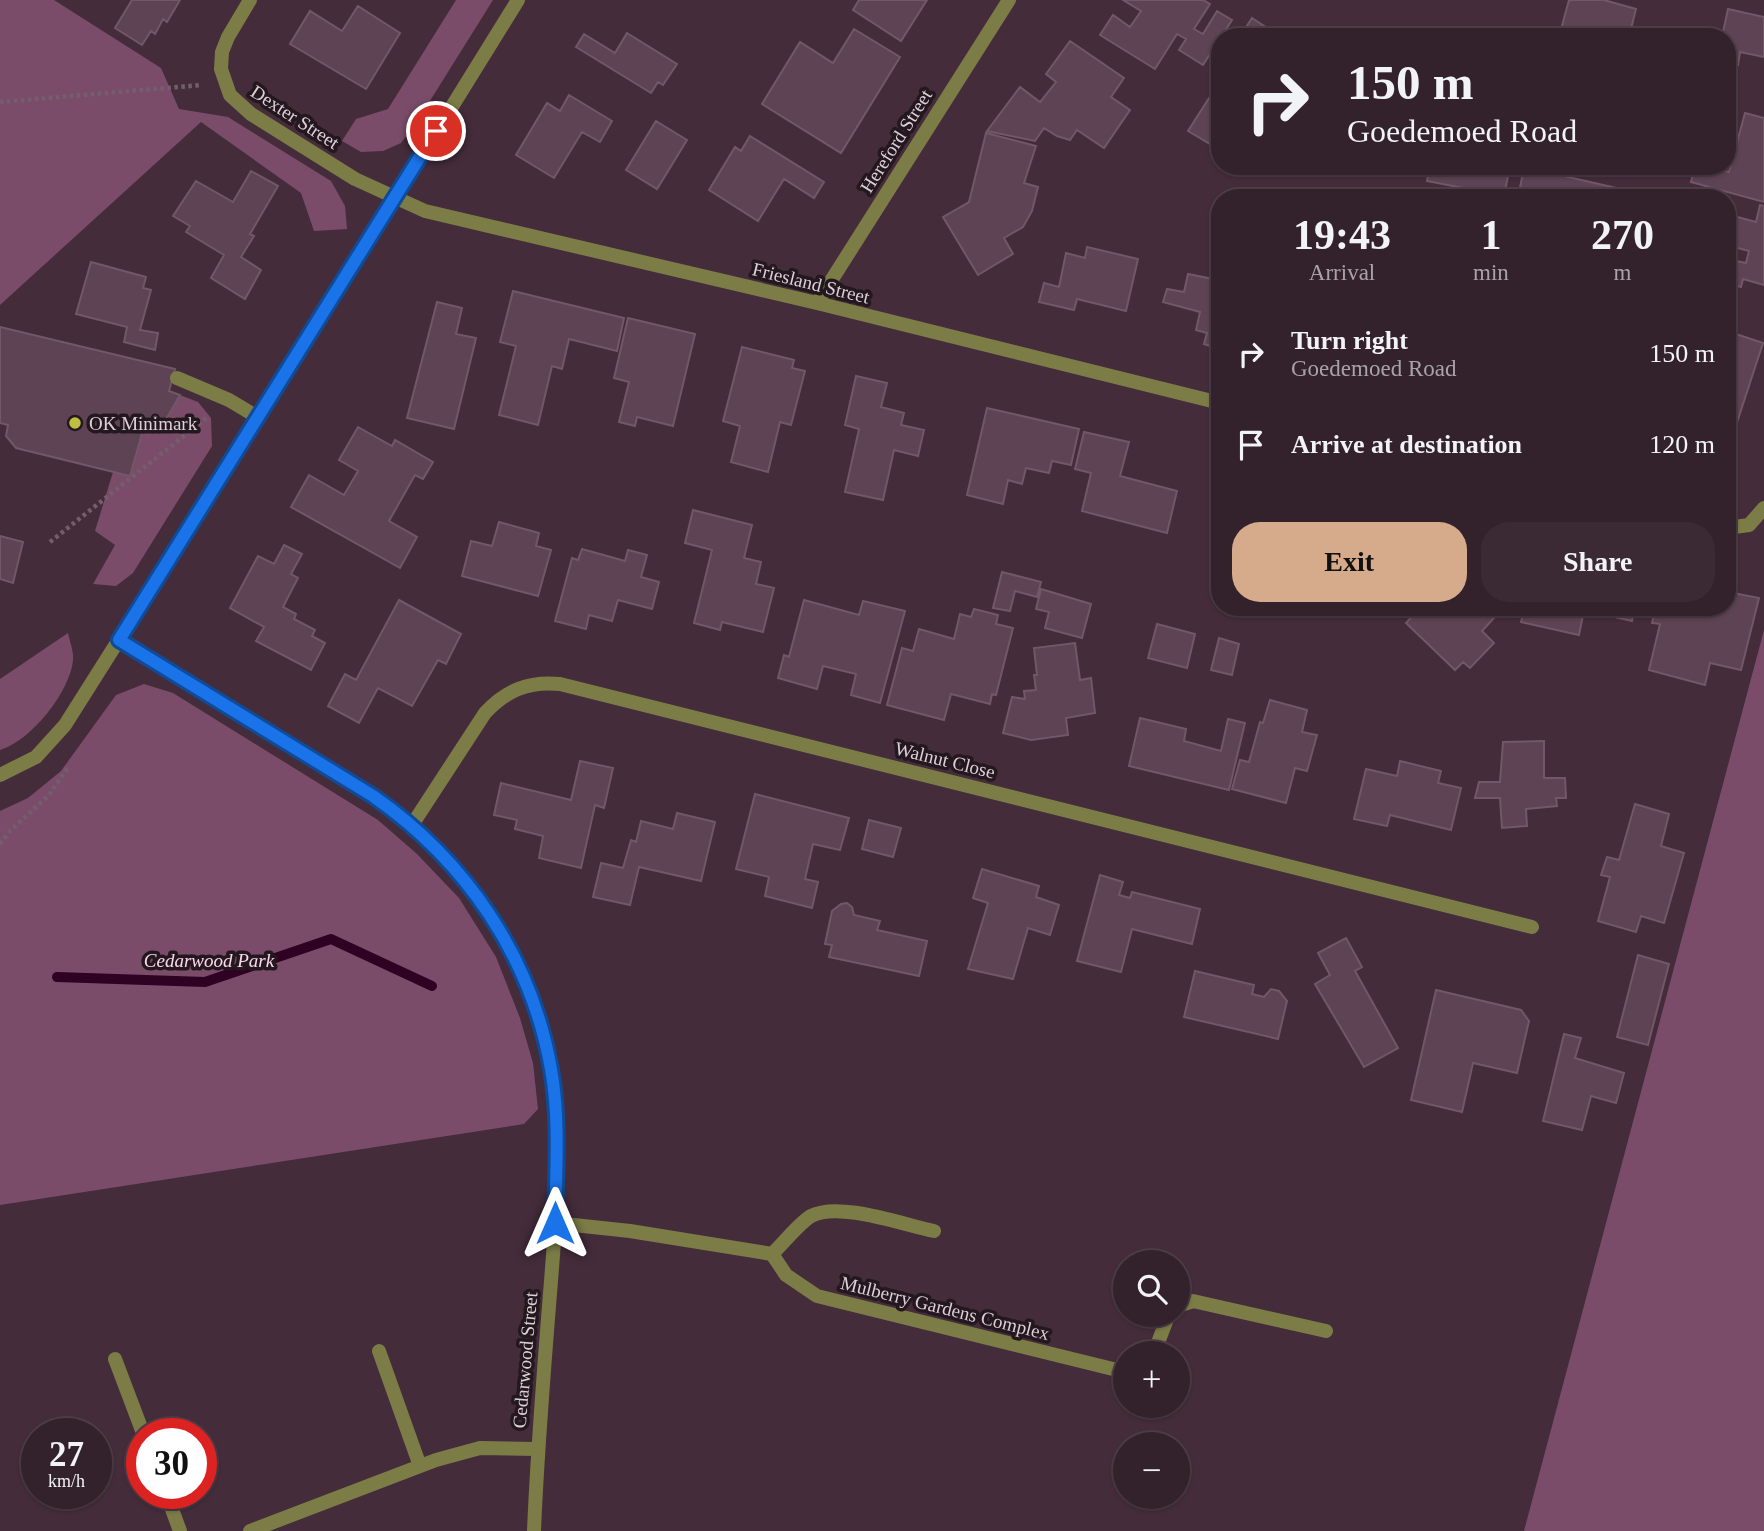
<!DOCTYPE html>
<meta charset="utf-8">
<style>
body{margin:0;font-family:Georgia,serif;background:#3b2934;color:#f1f3f6;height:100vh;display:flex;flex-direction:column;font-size:26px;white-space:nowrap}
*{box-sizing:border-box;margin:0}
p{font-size:23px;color:#a9a3a9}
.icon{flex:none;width:38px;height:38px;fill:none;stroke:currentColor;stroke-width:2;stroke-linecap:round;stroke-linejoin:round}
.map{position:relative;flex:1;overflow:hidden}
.details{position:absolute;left:1211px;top:189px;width:525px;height:427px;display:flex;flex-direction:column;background:#33212c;border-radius:28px;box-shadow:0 2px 5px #0004,0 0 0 2px #4e3e48}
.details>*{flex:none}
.banner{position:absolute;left:1211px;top:28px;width:525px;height:147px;border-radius:28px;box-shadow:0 2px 5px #0004,0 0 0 2px #4e3e48;background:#33212c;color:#f1f3f6;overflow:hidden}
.fabs{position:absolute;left:1113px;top:1250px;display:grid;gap:14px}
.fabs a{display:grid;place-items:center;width:77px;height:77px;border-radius:50%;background:#33212c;box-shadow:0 2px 5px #0004,0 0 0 2px #4e3e48;font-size:35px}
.speed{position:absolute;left:21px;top:1418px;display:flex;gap:14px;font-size:35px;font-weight:700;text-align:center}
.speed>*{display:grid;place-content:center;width:91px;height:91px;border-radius:50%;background:#33212c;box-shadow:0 2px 5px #0004,0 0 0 2px #4e3e48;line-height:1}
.speed small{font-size:18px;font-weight:400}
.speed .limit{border:10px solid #d22;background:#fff;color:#111}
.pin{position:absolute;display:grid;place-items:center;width:60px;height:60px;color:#fff;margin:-30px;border:4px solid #fff;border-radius:50%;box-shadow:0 2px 7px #0007}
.me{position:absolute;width:77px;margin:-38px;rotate:0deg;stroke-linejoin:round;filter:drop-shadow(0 0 5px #0008)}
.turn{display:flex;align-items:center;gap:24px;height:147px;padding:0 21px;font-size:32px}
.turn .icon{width:91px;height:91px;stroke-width:2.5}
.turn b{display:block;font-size:49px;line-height:60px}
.eta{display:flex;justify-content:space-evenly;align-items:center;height:119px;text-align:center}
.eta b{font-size:42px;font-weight:600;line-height:49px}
.cta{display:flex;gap:14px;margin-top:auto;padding:14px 21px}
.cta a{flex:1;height:80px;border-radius:28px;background:#d6ab8b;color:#111;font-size:28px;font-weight:600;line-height:80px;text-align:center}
.cta a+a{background:#3b2934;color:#f1f3f6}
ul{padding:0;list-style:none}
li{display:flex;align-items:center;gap:21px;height:91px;padding:0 21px}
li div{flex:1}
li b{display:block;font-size:26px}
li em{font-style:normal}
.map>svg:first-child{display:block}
</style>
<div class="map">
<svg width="1764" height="1531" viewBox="0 0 1764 1531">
<rect width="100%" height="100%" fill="#442c3b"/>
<!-- green -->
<path fill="#7b4c6a" d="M0,0H54L161,68L179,109L228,117L331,181L345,206L347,229L314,231L301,193L201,122L0,305Z
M456,0H493L418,120L401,143L383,151L361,152L342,141L356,119L388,109Z
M180,395L198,402L211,418L212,446L133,573L116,586L93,584L115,545L95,531L113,472L130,476L143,430L158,433Z
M1764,630V1531H1524Z
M68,633C70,642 74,652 73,660C70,692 31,741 0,750V679Z
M144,684L173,693L378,820L417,854L459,898L496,957L520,1018L533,1063L538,1109L524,1124L0,1205V811L28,798L61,771L116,695Z"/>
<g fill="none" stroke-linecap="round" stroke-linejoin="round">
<!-- stream -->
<path stroke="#2f0223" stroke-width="10" d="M57,977L205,982L331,939L432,986"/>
</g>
<!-- building -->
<path fill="#5d4353" stroke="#725768" stroke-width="2" d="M132,0H180L167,22L163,19L155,34L151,31L142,45L115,28Z
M859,0H927L901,41L853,10Z
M1123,0H1203L1210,4L1194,29L1203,34L1217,11L1232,20L1203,65L1179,50L1186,39L1177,34L1155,69L1100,35L1113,15L1130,27L1141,11Z
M1569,0H1604L1636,9L1629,37H1577L1560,33Z
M358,6L400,33L366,89L290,44L310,11L342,31Z
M1728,9L1764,17V57L1740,52L1738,65L1727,62V37H1722Z
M1252,18L1281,37H1240Z
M854,29L900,57L841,153L762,104L800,42L833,63Z
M627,33L677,64L663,85L658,82L651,93L576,47L584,34L615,53Z
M1070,41L1124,78L1111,97L1130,110L1104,148L1077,130L1070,140L1057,136L1044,128L1035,141L987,131L1020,87L1040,102L1056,82L1046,74Z
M1220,86V150L1188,131L1209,98Z
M569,95L612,121L600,142L582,132L554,178L516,155L547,103L560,111Z
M1745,113L1764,118V202L1691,182L1695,166H1707L1729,172Z
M656,121L687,140L657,189L626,170Z
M986,133L1036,146L1024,183L1038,187L1032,211L1023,227L1004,238L1013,254L978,275L943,217L969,202Z
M750,136L824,182L814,198L784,179L758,221L709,190L735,147L741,151Z
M1430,166H1510L1504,196L1427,181Z
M1524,167L1621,189L1619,198H1518Z
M251,171L278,186L250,234L254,236L241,257L261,270L245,299L211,278L224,255L186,232L190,226L173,216L196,181L233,202Z
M1760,205L1764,206V285L1743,279L1741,287L1727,283V259L1746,263L1749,251L1727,245L1734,216L1756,222Z
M1087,247L1138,259L1126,311L1077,299L1074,310L1039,302L1044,283L1059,287L1066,253L1085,258Z
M1218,260L1220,261V349L1204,344L1207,333L1196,330L1200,312L1163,302L1167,289L1184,292L1188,274L1213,279Z
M91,262L146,277L143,288L151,290L140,330L158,333L155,350L124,342L127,327L76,314Z
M513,291L624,318L617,351L569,339L562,369L552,366L538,425L499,415L516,346L500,342Z
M437,302L462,308L456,334L476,338L454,429L407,418Z
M628,318L695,334L673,426L637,417L635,426L619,422L629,382L614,378Z
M0,327L175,369L169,391L180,395L158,433L143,430L130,476L16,448L6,436L8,425L0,423Z
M1727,331L1763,343L1727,453Z
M742,347L794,360L792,368L805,371L791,425L780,422L768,472L731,462L740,426L723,421Z
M856,376L887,383L881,407L904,413L901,425L924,430L918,456L894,450L883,500L845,492L859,429L845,425Z
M987,408L1079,429L1071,465L1052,461L1049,473L1026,468L1022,484L1008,480L1003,504L967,495Z
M358,427L392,446L395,440L433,462L423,479L415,475L389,521L417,537L400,568L291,507L309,475L344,495L358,471L339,460Z
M1084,432L1129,442L1120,476L1177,491L1167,533L1082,511L1091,473L1075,469Z
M693,510L752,525L744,558L761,562L756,584L774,588L763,632L722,622L720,630L694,623L712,550L685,543Z
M499,522L539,533L536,546L551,550L538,596L462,576L471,541L492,546Z
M0,536L23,542L13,583L0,579Z
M284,545L302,554L291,574L298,578L283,607L296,614L294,619L315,630L312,636L325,643L311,670L256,641L264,627L230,608L258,556L274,564Z
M582,549L625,561L628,550L647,555L641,577L659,582L652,609L618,600L612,621L589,615L586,629L555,621L572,558L578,560Z
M1002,572L1041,582L1037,597L1015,591L1010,611L993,608Z
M1041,589L1091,604L1082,638L1045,628L1049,612L1036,609Z
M1728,592L1759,598L1741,670L1710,663L1705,685L1649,670L1660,624L1652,623L1656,607H1727Z
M399,600L461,634L446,664L438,660L412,706L378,688L359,723L328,706L345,674L356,680Z
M804,600L859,615L863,601L905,611L880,703L851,695L856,674L823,666L817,689L778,678L784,655L789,657Z
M1421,607H1502L1503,608L1482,631L1494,643L1470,668L1463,662L1455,670L1406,623Z
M1525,607H1635L1632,621L1584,610L1579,635L1521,622Z
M974,609L998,615L996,624L1013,628L996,695L992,694L990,704L951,694L944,720L887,705L902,648L913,651L919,629L954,639L960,614L971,617Z
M1157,624L1195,634L1187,668L1148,658Z
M1219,638L1239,644L1232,675L1211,670Z
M1075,643L1080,680L1091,678L1095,713L1066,718L1068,735L1031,740L1003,733L1012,697L1025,699L1024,691L1036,690L1034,675H1037L1034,648Z
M1270,700L1307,710L1302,732L1317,735L1307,771L1295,768L1286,803L1232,789L1240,760L1249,762L1260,722L1263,723Z
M1140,718L1186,729L1184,741L1221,751L1228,719L1245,723L1229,790L1129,766Z
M1544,741V778H1565L1566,798H1556L1557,806L1526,809L1527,826L1502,828L1500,798H1475L1479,782H1500L1503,742Z
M580,761L613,768L604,808L595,805L581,868L539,858L543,836L515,829L517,820L494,815L501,783L571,800Z
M1400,761L1441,771L1438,783L1461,788L1451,830L1390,815L1387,826L1354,819L1366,769L1397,776Z
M755,794L849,818L840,850L813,844L805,879L818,882L812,908L765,896L769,877L736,869Z
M1635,804L1669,814L1661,846L1684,853L1664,923L1641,916L1636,932L1598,921L1610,877L1601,875L1607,857L1619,860Z
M677,813L715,822L701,881L639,867L630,905L593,897L601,863L623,868L631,840L636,842L641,821L673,829Z
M869,820L901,828L893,857L862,849Z
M982,869L1039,886L1036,897L1059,905L1050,935L1028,928L1013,979L968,969L988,903L973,898Z
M1100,875L1123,882L1119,895L1130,898L1132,892L1200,909L1192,944L1132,929L1121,972L1077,961Z
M847,903L852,907L854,915L880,921L877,930L927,941L919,976L829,957L832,945L825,944L832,911L841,904Z
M1346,938L1362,967L1355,971L1398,1048L1364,1067L1315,984L1330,975L1318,953Z
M1638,955L1669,964L1648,1045L1617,1037Z
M1195,971L1254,985L1252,994L1264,997L1271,989L1279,991L1287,1001L1278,1039L1184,1017Z
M1436,990L1521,1010L1529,1021L1517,1073L1473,1063L1462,1112L1411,1100Z
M1564,1034L1581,1038L1575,1058L1624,1073L1616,1103L1591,1096L1582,1130L1543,1121Z"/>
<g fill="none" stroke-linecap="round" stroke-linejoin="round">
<!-- path -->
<path stroke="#735e6b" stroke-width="4.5" stroke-dasharray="3.5 3.5" stroke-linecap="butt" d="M0,102L202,85
M50,542L209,416
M0,844L10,831L49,795L69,766"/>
<!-- lane -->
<path stroke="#7c7c46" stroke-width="14" d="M177,378L229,400L259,418
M555,1223L630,1231L772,1254L786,1275L817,1296L1117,1370H1125
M772,1254C784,1243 797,1225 811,1216C839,1201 904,1225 934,1231
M1178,1306L1193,1301L1326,1331
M379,1351L420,1466
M1154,1353L1169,1314
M115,1359L143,1433
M166,1493L180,1531
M250,1531L436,1460L480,1448L537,1449"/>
<!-- street -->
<path stroke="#7c7c46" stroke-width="14" d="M250,0L228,37L222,52L221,69L230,95L251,114L355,179L425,211L817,303L1220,403
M817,303L1009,0
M1727,528L1749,525L1764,508
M119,640C179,676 238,713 298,749C337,773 378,795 412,825C485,889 535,974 551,1069C564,1147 555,1228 549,1306C543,1381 537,1456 534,1531
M0,775L36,757L65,725L259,418L518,0
M412,825L485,713C506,690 529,681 560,684L1532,927"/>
</g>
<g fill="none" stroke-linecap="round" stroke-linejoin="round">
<!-- route casing -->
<g stroke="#114b97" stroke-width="18">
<path id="route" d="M436,131L119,640L373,796C466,861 531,956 551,1069C560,1119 556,1172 555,1223"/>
</g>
<!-- route -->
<use href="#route" stroke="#1a73e8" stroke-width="12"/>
</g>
<!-- markers -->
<circle fill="#c0be41" stroke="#24181f" stroke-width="2.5" cx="75" cy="423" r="7"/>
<g text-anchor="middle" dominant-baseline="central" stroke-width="7" stroke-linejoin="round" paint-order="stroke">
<!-- street labels -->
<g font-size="19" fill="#dfcfd8" stroke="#24181f">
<text transform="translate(295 117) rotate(33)">Dexter Street</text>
<text transform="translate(896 141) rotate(-58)">Hereford Street</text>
<text transform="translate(811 283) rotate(14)">Friesland Street</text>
<text transform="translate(945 760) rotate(14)">Walnut Close</text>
<text transform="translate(945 1308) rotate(14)">Mulberry Gardens Complex</text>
<text transform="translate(525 1360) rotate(-85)">Cedarwood Street</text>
</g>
<!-- poi labels -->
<g font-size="19" fill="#dfcfd8" stroke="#24181f" text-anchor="start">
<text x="89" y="423">OK Minimark</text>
</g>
<!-- park labels -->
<g font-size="19" font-style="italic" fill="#fed6ee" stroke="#24181f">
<text x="209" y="960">Cedarwood Park</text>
</g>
</g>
</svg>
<div class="fabs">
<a><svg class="icon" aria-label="search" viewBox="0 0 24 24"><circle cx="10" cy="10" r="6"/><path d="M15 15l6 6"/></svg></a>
<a>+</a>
<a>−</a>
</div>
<div class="speed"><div>27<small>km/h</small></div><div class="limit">30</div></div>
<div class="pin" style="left:436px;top:131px;background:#d93025"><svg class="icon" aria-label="arrive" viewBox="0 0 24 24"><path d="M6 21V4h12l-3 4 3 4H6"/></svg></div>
<svg class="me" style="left:555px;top:1223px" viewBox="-20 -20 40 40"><path d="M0-17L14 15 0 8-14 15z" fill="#1a73e8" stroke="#fff" stroke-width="4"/></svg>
<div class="banner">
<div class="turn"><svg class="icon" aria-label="right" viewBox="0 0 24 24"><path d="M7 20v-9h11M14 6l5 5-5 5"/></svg><div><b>150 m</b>Goedemoed Road</div></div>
</div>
<section class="details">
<div class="eta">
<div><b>19:43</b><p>Arrival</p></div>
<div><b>1</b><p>min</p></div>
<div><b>270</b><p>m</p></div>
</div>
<ul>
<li><svg class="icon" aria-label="right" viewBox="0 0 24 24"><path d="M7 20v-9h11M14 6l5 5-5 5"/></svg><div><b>Turn right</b><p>Goedemoed Road</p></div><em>150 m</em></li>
<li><svg class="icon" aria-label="arrive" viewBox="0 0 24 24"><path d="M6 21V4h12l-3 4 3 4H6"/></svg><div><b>Arrive at destination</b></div><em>120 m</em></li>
</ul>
<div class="cta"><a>Exit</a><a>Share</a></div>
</section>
</div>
